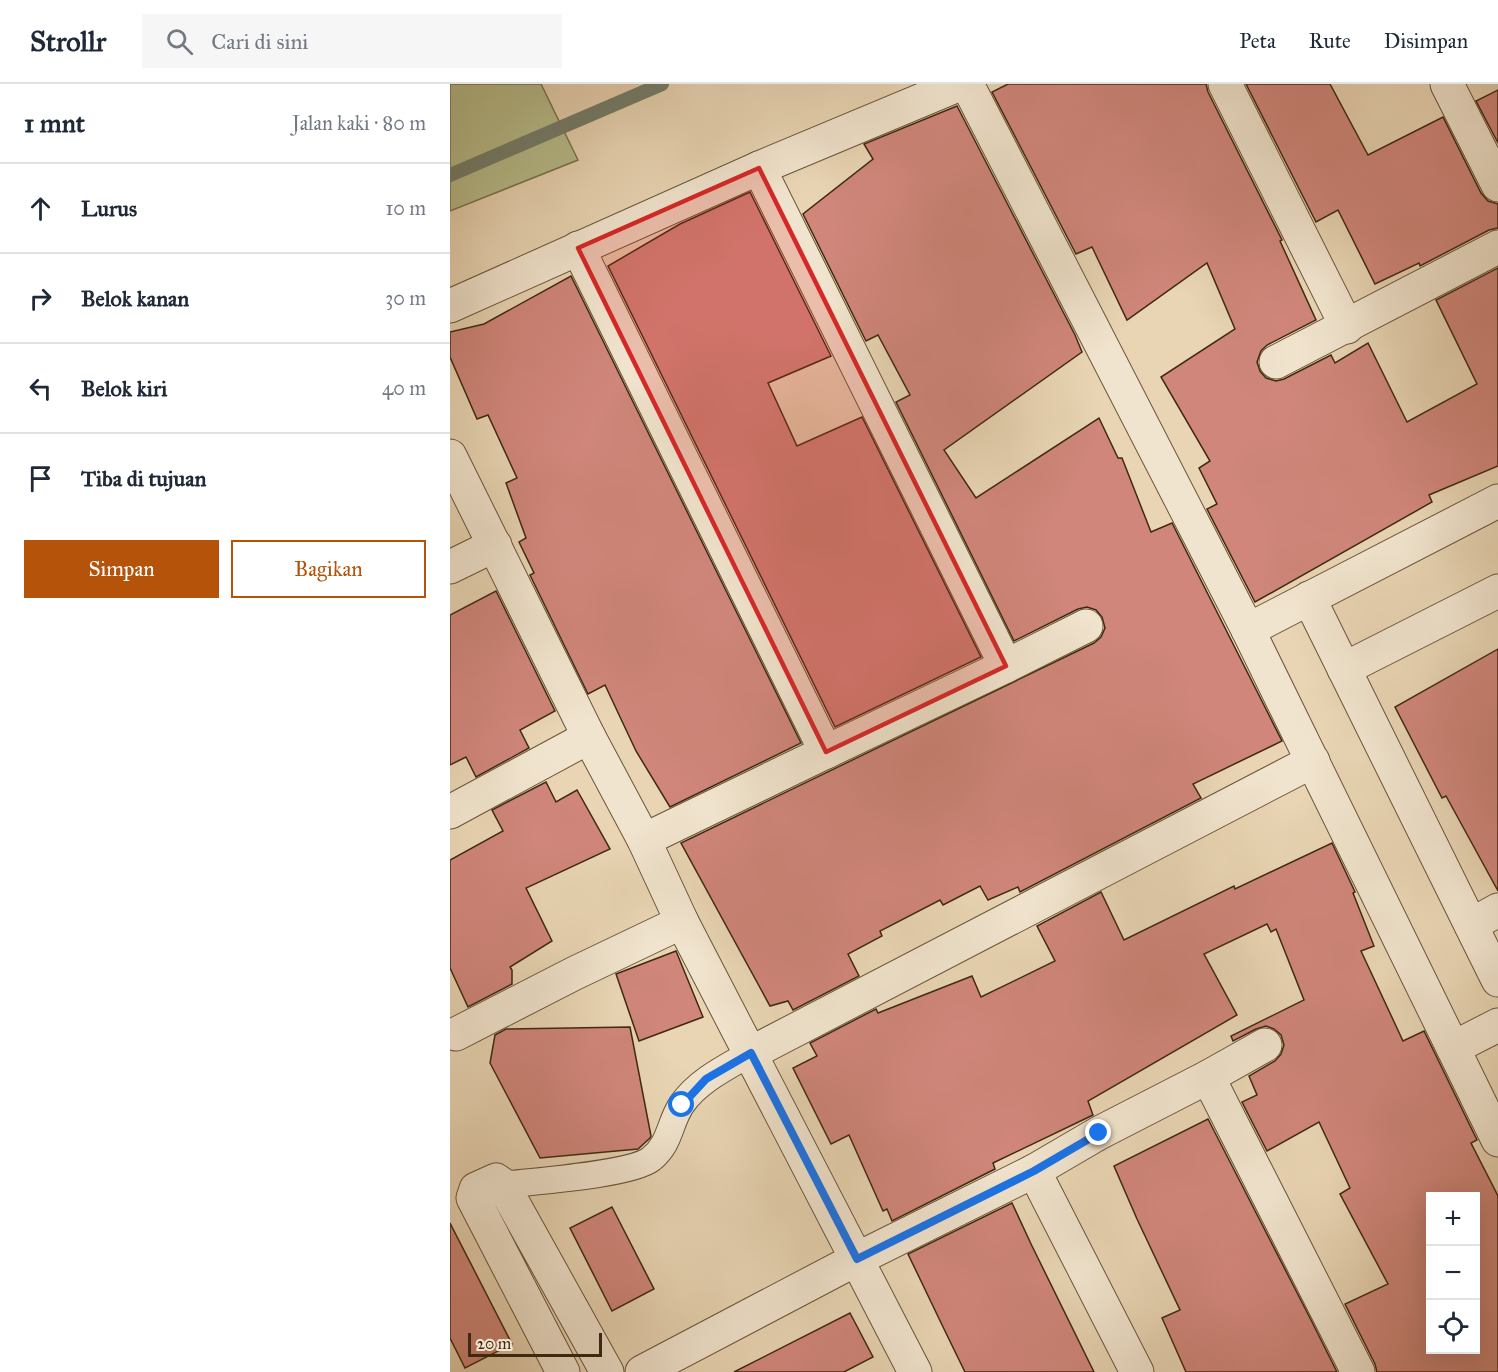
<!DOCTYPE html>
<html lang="id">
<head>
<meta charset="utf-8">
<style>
  body { margin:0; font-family:"IM FELL Great Primer",serif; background:#f6f6f7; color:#1f2937 }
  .controls { position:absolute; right:18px; bottom:18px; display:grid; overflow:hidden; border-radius:0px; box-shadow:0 6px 24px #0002 }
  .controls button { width:54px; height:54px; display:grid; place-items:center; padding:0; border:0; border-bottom:2px solid #e0e1e3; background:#fff; color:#1f2937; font:30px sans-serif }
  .scale { position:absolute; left:18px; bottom:15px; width:134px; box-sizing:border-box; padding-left:6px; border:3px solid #3f2911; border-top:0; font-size:16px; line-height:21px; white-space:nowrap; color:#3f2911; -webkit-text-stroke:4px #f1e4ce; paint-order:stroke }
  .stop { position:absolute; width:18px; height:18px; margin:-14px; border:4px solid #1a73e8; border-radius:50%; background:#fff }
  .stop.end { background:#1a73e8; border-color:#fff; box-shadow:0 2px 6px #0008 }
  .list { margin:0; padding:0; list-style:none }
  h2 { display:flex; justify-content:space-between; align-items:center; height:78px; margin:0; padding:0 24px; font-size:26px }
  h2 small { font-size:20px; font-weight:400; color:#747a83 }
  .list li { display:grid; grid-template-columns:39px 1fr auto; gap:18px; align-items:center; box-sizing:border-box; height:90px; padding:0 24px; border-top:2px solid #e0e1e3 }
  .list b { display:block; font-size:22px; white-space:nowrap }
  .list em { font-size:20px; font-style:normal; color:#747a83 }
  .actions { display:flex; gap:12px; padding:18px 24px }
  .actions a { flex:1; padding:14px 0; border:2px solid #b45309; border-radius:0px; text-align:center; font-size:21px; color:#b45309 }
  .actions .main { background:#b45309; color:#fff }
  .icon { flex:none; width:33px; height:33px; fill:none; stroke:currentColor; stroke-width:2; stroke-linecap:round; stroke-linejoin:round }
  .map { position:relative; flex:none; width:1048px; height:1288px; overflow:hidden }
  header { display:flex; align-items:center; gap:36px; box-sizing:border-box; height:84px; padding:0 30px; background:#fff; border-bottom:2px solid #e0e1e3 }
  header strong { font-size:28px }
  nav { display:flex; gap:33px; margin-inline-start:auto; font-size:21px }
  .search { width:420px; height:54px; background:#f6f6f7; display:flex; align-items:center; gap:15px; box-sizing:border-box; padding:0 21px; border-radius:0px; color:#747a83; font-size:22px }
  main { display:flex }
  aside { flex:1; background:#fff }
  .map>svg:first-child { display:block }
</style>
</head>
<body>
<header>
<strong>Strollr</strong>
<div class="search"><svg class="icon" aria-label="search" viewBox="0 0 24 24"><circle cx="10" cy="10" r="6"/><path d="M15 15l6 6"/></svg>Cari di sini</div>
<nav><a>Peta</a><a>Rute</a><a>Disimpan</a></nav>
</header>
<main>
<aside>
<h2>1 mnt<small>Jalan kaki · 80 m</small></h2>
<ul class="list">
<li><svg class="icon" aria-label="ahead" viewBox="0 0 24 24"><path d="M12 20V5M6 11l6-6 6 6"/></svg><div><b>Lurus</b></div><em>10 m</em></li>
<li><svg class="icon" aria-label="right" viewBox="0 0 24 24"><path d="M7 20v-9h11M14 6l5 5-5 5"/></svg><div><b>Belok kanan</b></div><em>30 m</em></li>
<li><svg class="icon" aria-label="left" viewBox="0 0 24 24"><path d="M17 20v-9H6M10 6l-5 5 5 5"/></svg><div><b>Belok kiri</b></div><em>40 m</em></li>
<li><svg class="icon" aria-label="arrive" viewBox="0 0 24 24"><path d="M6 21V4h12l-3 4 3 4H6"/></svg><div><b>Tiba di tujuan</b></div></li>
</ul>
<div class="actions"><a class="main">Simpan</a><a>Bagikan</a></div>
</aside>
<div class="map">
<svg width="1048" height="1288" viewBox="0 0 1048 1288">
  <rect width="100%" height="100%" fill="#e9d5b4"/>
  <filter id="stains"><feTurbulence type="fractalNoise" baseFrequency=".00333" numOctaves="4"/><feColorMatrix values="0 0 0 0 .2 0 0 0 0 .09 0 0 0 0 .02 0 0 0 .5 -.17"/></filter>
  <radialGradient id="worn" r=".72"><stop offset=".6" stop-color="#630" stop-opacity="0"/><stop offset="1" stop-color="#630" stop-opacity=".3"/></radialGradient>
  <!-- green -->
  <polygon fill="#b7bd8c" stroke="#7b734e" stroke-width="1.5" points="0,0 91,0 128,76 0,127"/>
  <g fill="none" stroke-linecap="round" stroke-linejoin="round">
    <!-- stream -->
    <polyline stroke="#747f6e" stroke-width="14" points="0,91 212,0"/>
  </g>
  <!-- building -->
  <g fill="#d0867b" stroke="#3f2911" stroke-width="1.5" fill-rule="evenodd">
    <polygon points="558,0 756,0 758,8 832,156 830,157 866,236 817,261 811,267 807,278 810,287 816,294 826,297 834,295 881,271 885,279 918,259 957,338 1027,300 986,216 1048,184 1048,382 979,411 982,418 805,518 757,425 767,420 749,384 760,377 711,293 785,245 757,179 677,236 642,163 626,170 542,8"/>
    <polygon points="796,0 880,0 918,71 993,33 1031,109 1038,117 1048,120 1048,144 1039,146 970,182 969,179 925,200 888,126 866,138"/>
    <polygon points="1048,6 1048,59 1026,17"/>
    <polygon points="507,22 625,251 632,268 494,366 526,414 649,334 668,374 672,374 701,448 722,439 832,657 743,700 751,714 570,808 568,803 538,816 530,802 493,821 490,816 430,847 432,852 398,870 409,892 343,926 338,917 320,922 231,759 644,559 651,553 655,544 652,533 646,526 637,523 628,525 564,557 446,318 460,311 428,251 416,257 353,130 423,75 414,60"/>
    <polygon points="300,108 381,272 318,299 347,362 412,333 531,573 385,643 158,182 230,140"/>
    <polygon points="121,192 351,659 220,723 186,667 155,601 138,610 80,491 84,489 69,458 76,454 56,399 67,394 38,331 27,335 0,273 0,248 34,240"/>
    <polygon points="46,507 105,627 70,646 79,664 26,693 16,673 0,681 0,531"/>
    <polygon points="1048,565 1048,807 996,712 992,714 945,623"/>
    <polygon points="96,698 106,718 127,706 160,765 76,804 102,857 60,883 62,886 62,900 18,923 0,884 0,776 53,747 42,726"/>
    <path d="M 882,759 L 905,808 L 903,809 L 924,862 L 911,867 L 953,957 L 974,947 L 1027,1056 L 1021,1059 L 1048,1112 L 1048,1288 L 927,1288 L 925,1280 L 895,1220 L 938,1200 L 890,1110 L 900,1104 L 869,1038 L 817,1067 L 792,1018 L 807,1011 L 799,992 L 825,977 L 831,970 L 834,961 L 831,951 L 824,945 L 816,942 L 806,945 L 783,957 L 781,952 L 854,916 L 826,845 L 821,848 L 817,840 L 754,870 L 787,931 L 638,1017 L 643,1031 L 543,1079 L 545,1085 L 442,1137 L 437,1125 L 433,1127 L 399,1051 L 381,1060 L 343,984 L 367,972 L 360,959 L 426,925 L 428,929 L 522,892 L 531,913 L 605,877 L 587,842 L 651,808 L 674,856 L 784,802 L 785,805 ZM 981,1113 L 1026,1113 L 1026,1266 L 981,1266 Z"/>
    <polygon points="226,867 253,933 189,957 166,890"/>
    <polygon points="180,943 201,1052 200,1054 188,1065 90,1074 40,979 45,951 56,945"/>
    <polygon points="758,1035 861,1236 887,1288 736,1288 712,1234 730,1226 687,1135 664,1082"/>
    <polygon points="562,1119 582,1162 644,1288 515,1288 494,1245 458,1170"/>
    <polygon points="162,1123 204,1205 162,1227 120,1144"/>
    <polygon points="0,1139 62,1260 15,1284 0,1254"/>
    <polygon points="400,1229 423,1273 394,1288 284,1288"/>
  </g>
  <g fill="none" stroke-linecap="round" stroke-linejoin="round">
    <defs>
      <path id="service" d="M 53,1101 C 84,1097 180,1091 201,1075 C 221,1059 219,1039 232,1020 C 249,996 277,983 301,969"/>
      <g id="minor">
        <polyline points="517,0 798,546"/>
        <polyline points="775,0 897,243"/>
        <polyline points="997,0 1048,101"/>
        <polyline points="309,84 556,582 376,668"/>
        <polyline points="128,164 376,668 194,756"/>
        <polyline points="0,222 309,84 510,0"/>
        <polyline points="826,278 1048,163"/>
        <polyline points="0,372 139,653 194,756 232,838 465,1288"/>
        <polyline points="0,483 45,461"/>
        <polyline points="859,514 1048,896"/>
        <polyline points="556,582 636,542"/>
        <polyline points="894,585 1048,507"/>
        <polyline points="0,728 139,653"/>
        <polyline points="1021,841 1048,826"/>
        <polyline points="1048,941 1003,964 1048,1056"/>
        <polyline points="6,950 125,889 232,838"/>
        <polyline points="1003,964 798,546 1048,417"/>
        <polyline points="301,969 863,677"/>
        <polyline points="758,993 815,961"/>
        <polyline points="584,1087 687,1288"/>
        <polyline points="113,1288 23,1114 26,1105 46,1096 53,1101 157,1288"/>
        <polyline points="192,1288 407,1175 584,1087 649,1049 758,993 908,1288"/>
      </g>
    </defs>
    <!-- service casing -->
    <use href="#service" stroke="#6a543a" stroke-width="28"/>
    <!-- minor casing -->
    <use href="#minor" stroke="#6a543a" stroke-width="35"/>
    <!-- service -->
    <use href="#service" stroke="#f1e4ce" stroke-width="26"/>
    <!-- minor -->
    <use href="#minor" stroke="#f1e4ce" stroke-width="33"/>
  </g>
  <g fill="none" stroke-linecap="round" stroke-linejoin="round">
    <!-- route -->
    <polyline stroke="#1a73e8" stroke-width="8" points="232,1021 256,995 301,969 407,1175 584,1087 649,1049"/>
  </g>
  <!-- marked area -->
  <path fill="#d62828" fill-opacity="0.2" stroke="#d62828" stroke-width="4.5" stroke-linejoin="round" d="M 309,84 L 556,582 L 376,668 L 128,164 Z"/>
  <rect width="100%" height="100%" filter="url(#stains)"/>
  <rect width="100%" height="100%" fill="url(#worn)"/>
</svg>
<div class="controls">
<button>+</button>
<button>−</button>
<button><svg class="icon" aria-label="locate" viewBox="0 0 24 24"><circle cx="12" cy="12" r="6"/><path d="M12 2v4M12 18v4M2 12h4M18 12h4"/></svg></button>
</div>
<div class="scale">20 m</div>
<div class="stop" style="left:232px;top:1021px"></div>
<div class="stop end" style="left:649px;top:1049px"></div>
</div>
</main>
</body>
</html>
